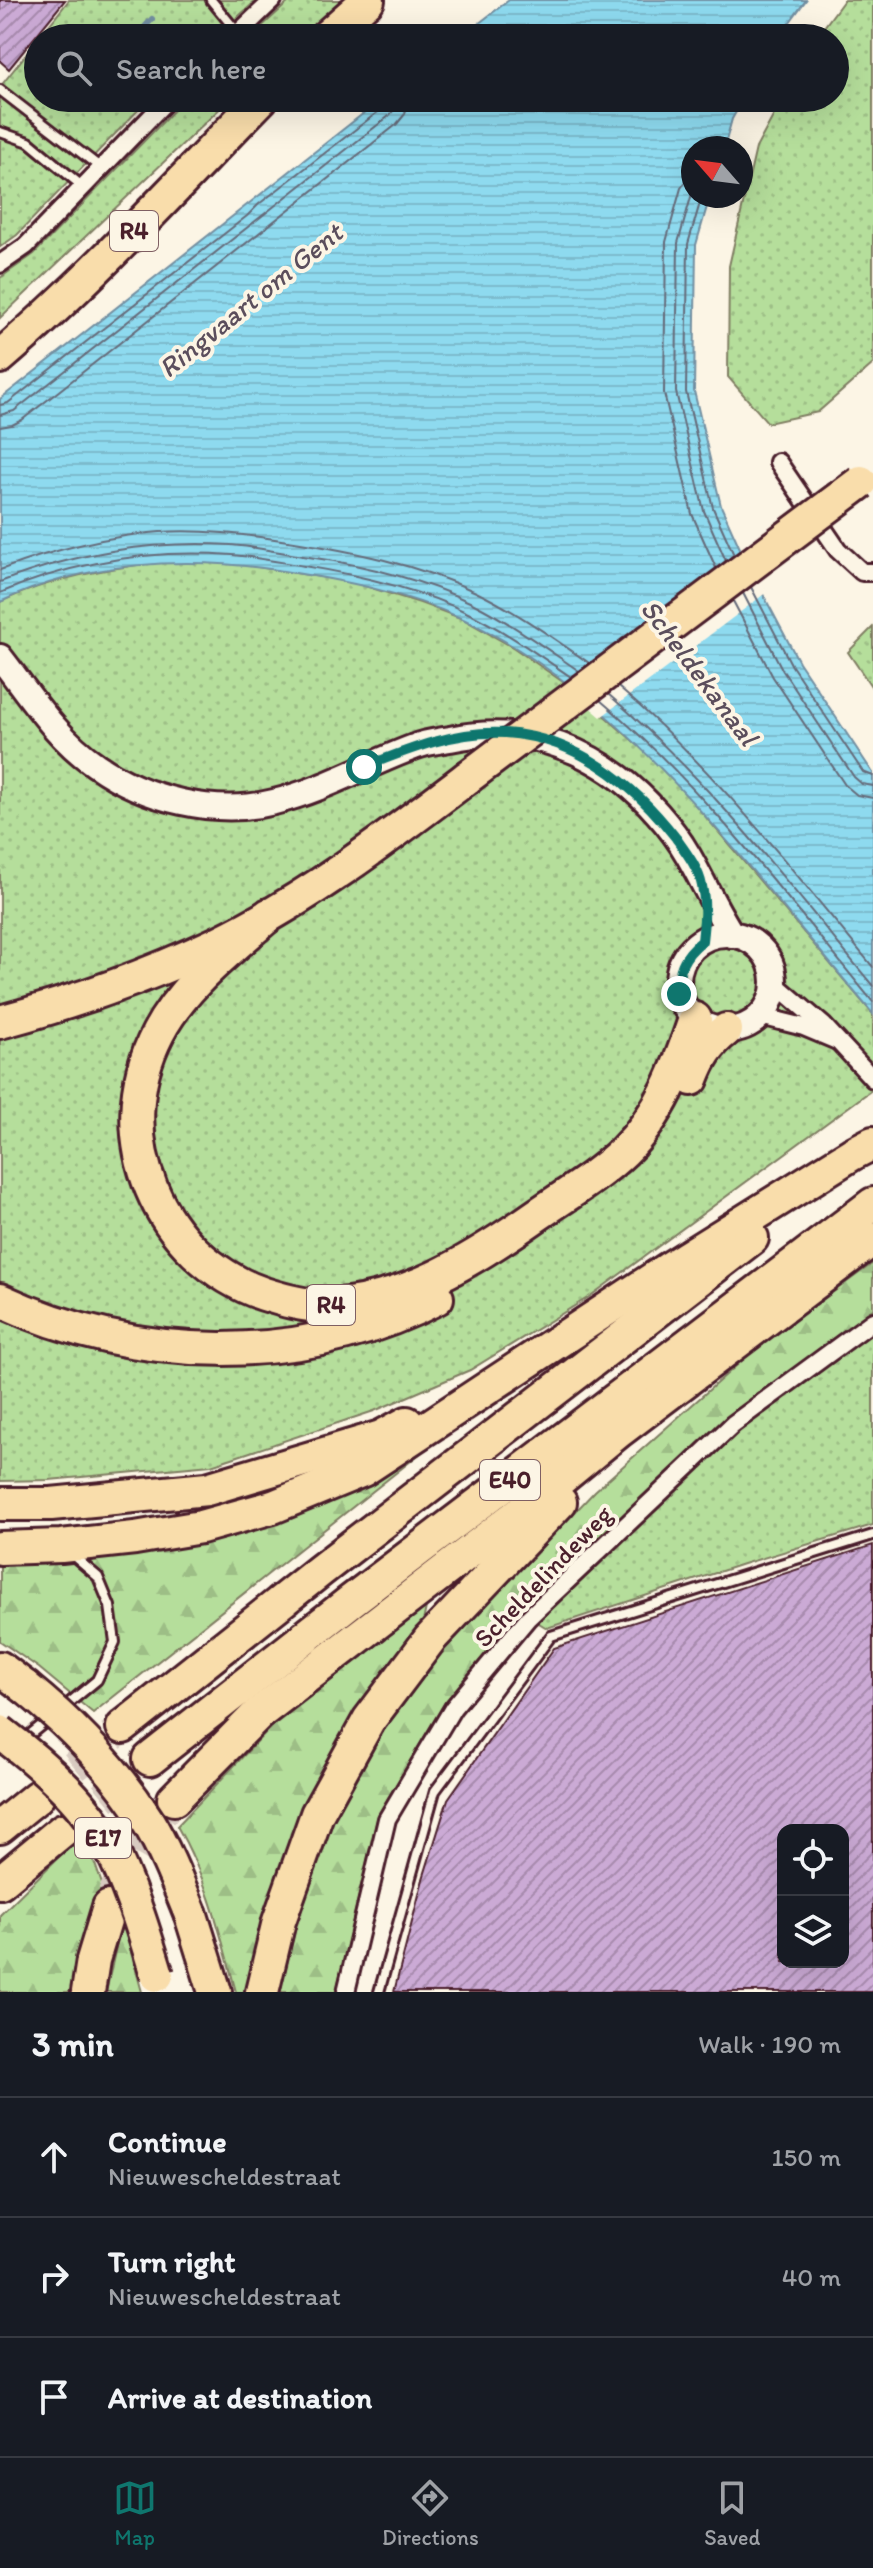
<!DOCTYPE html>
<html lang="en">
<head>
<meta charset="utf-8">
<style>
  body { margin:0; font-family:Itim,sans-serif; background:#20242c; color:#f1f3f6 }
  .controls { position:absolute; right:24px; bottom:24px; display:grid; overflow:hidden; border-radius:16px; box-shadow:0 8px 32px #0002 }
  .controls button { width:72px; height:72px; display:grid; place-items:center; padding:0; border:0; border-bottom:2px solid #363941; background:#171b24; color:#f1f3f6; font:40px sans-serif }
  .compass { position:absolute; left:681px; top:136px; width:72px; height:72px; border-radius:50%; background:#171b24; box-shadow:0 8px 32px #0002; rotate:298deg }
  .stop { position:absolute; width:24px; height:24px; margin:-18px; border:6px solid #0f766e; border-radius:50%; background:#fff }
  .stop.end { background:#0f766e; border-color:#fff; box-shadow:0 2px 8px #0008 }
  .list { margin:0; padding:0; list-style:none }
  h2 { display:flex; justify-content:space-between; align-items:center; height:104px; margin:0; padding:0 32px; font-size:34px }
  h2 small { font-size:26px; font-weight:400; color:#9ea1a6 }
  .list li { display:grid; grid-template-columns:52px 1fr auto; gap:24px; align-items:center; box-sizing:border-box; height:120px; padding:0 32px; border-top:2px solid #363941 }
  .list b { display:block; font-size:30px; white-space:nowrap }
  .list p { margin:0; font-size:26px; white-space:nowrap; color:#9ea1a6 }
  .list em { font-size:26px; font-style:normal; color:#9ea1a6 }
  .icon { flex:none; width:44px; height:44px; fill:none; stroke:currentColor; stroke-width:2; stroke-linecap:round; stroke-linejoin:round }
  .map { position:relative; flex:none; width:873px; height:1992px; overflow:hidden }
  .search { position:absolute; background:#171b24; box-shadow:0 8px 32px #0002; left:24px; right:24px; top:24px; height:88px; display:flex; align-items:center; gap:20px; box-sizing:border-box; padding:0 28px; border-radius:44px; color:#9ea1a6; font-size:30px }
  .sheet { height:464px; background:#171b24 }
  nav { display:flex; justify-content:space-around; align-items:center; box-sizing:border-box; height:112px; border-top:2px solid #363941; background:#171b24; font-size:22px; color:#9ea1a6 }
  nav a { display:grid; justify-items:center; gap:4px }
  nav .on { color:#0f766e }
  .map>svg:first-child { display:block }
</style>
</head>
<body>
<div class="map">
<svg width="873" height="1992" viewBox="0 0 873 1992">
  <defs>
    <pattern id="grass-dots" width="8" height="8" patternUnits="userSpaceOnUse" patternTransform="scale(2)"><rect width="8" height="8" fill="#b5de9b"/><path d="M2 2h.1M6 6h.1" fill="none" stroke="#9dbe86" stroke-width="1.8" stroke-linecap="round"/></pattern>
    <pattern id="forest-firs" width="22" height="20" patternUnits="userSpaceOnUse" patternTransform="scale(2)"><rect width="22" height="20" fill="#b5de9b"/><path d="M5 1l3.5 6h-7zM16 11l3.5 6h-7z" fill="#9dbe86"/></pattern>
    <pattern id="water-rules" width="6" height="5" patternUnits="userSpaceOnUse" patternTransform="scale(2)"><rect width="6" height="5" fill="#8edaef"/><path d="M0 2.5h6" fill="none" stroke="#7cbbcd"/></pattern>
    <pattern id="building-hatch" width="6" height="6" patternUnits="userSpaceOnUse" patternTransform="scale(2)"><rect width="6" height="6" fill="#cbaad5"/><path d="M-1 1l2-2M0 6l6-6M5 7l2-2" fill="none" stroke="#a78aad"/></pattern>
  </defs>
  <rect width="100%" height="100%" fill="#fcf5e5"/>
  <filter id="ink" filterUnits="userSpaceOnUse"><feTurbulence type="fractalNoise" baseFrequency=".0125" numOctaves="2"/><feDisplacementMap in="SourceGraphic" scale="16" xChannelSelector="R" yChannelSelector="G"/><feConvolveMatrix kernelMatrix="1 2 1 2 8 2 1 2 1" color-interpolation-filters="sRGB"/></filter>
  <g filter="url(#ink)">
    <!-- grass -->
    <g fill="url(#grass-dots)" stroke="#807e63" stroke-width="2">
      <polygon points="69,0 257,0 214,38 39,38"/>
      <polygon points="291,0 343,0 301,38 249,38"/>
      <polygon points="844,0 873,0 873,364 818,412 768,423 728,377 729,266 756,148 783,98 835,98 835,38 816,38"/>
      <polygon points="38,39 38,98 150,98 17,235 0,247 0,87"/>
      <polygon points="186,98 231,98 0,318 0,278 34,254"/>
      <path d="M 163,562 L 232,563 L 352,582 L 420,603 L 463,619 L 514,648 L 576,691 L 648,754 L 688,796 L 873,1014 L 873,1089 L 589,1297 L 470,1370 L 374,1411 L 211,1465 L 49,1480 L 0,1481 L 0,602 C 51,578 107,568 163,562 Z"/>
      <polygon points="873,627 873,689 848,652"/>
      <polygon points="873,1309 873,1525 743,1564 547,1628 521,1612 727,1417"/>
    </g>
    <!-- forest -->
    <g fill="url(#forest-firs)" stroke="#807e63" stroke-width="2">
      <polygon points="873,1263 873,1309 727,1417 521,1612 445,1702 378,1815 336,1992 280,1992 296,1926 333,1821 384,1730 443,1651 595,1491 754,1350"/>
      <polygon points="431,1445 93,1713 39,1668 0,1641 0,1562 369,1483"/>
      <path d="M 426,1607 L 421,1632 L 360,1714 L 250,1992 L 236,1992 C 220,1933 208,1880 177,1826 L 270,1728 Z"/>
      <polygon points="79,1837 95,1864 104,1890 91,1924 76,1992 0,1992 0,1915"/>
      <polygon points="122,1920 142,1992 106,1992"/>
    </g>
    <!-- water -->
    <g fill="url(#water-rules)" stroke="#738fa1" stroke-width="2">
      <polygon points="509,0 806,0 778,38 460,38"/>
      <path d="M 383,98 L 744,98 L 732,119 L 724,148 L 693,148 L 693,196 L 710,196 L 696,245 L 694,391 L 721,506 L 747,564 L 799,662 L 873,773 L 873,1014 C 829,962 785,909 741,857 C 662,765 575,672 463,619 C 405,592 341,580 277,570 C 185,556 86,561 0,602 L 0,399 Z"/>
    </g>
    <!-- pier -->
    <polygon fill="#fcf5e5" points="751,562 767,592 601,717 574,694"/>
    <g fill="none" stroke-linecap="round" stroke-linejoin="round">
      <!-- shore -->
      <g stroke="#656a79" stroke-width="2">
        <polyline points="693,172 681,188 666,242 664,393 692,514 716,568"/>
        <polyline points="693,190 678,243 676,392 704,511 726,561"/>
        <polyline points="702,196 688,244 686,392 713,508 734,555"/>
        <polyline points="0,405 8,403 247,216 259,204 383,108 387,98"/>
        <polyline points="0,415 14,411 389,116 396,107 397,98"/>
        <polyline points="0,427 12,425 22,420 396,125 405,114 409,98"/>
        <path d="M 0,570 C 52,550 105,536 160,532 C 203,529 245,535 288,541 C 352,551 416,564 476,592 C 516,611 553,638 589,663"/>
        <path d="M 0,582 C 77,553 148,540 231,545 C 257,547 283,553 309,557 C 364,565 421,579 472,603 C 510,622 544,647 579,671"/>
        <polyline points="751,587 792,666 863,772 873,776"/>
        <path d="M 0,593 C 73,562 153,549 232,555 C 256,557 280,562 304,566 C 359,575 417,588 468,613 C 504,630 537,654 571,677"/>
        <polyline points="743,593 783,671 854,777 862,784 873,786"/>
        <polyline points="733,601 773,677 845,785 857,795 873,798"/>
        <path d="M 618,687 C 714,768 793,871 873,967"/>
        <path d="M 608,694 C 708,779 790,886 873,986"/>
        <path d="M 600,700 C 703,787 787,898 873,1002"/>
      </g>
      <!-- stream -->
      <g stroke="#738fa1" stroke-width="6">
        <polyline points="135,38 152,19"/>
        <polyline points="78,104 83,98"/>
      </g>
    </g>
    <!-- building -->
    <g fill="url(#building-hatch)" stroke="#4a1f2b" stroke-width="2" fill-rule="evenodd">
      <polygon points="0,0 65,0 9,69 0,61"/>
      <path d="M 873,1545 L 873,1992 L 394,1992 L 423,1879 L 448,1799 L 554,1648 ZM 783,1830 L 843,1830 L 843,1962 L 783,1962 Z"/>
    </g>
    <g fill="none" stroke-linecap="round" stroke-linejoin="round">
      <!-- highway-tunnel -->
      <g stroke="#d8cac0" stroke-width="32" stroke-dasharray="32 16" stroke-linecap="butt">
        <polyline points="37,1797 123,1727"/>
        <polyline points="66,1828 150,1759"/>
        <path d="M 113,1896 C 129,1861 148,1827 174,1799"/>
      </g>
      <defs>
        <g id="lane">
          <polyline points="211,0 238,33"/>
          <polyline points="0,90 101,168"/>
          <polyline points="0,132 29,142 83,187"/>
          <polyline points="63,1708 97,1680 115,1642 110,1606 98,1577 71,1554"/>
          <polyline points="22,1741 49,1719"/>
          <polyline points="379,1992 435,1791 551,1636 873,1535"/>
        </g>
        <g id="street">
          <polyline points="233,38 273,0"/>
          <polyline points="0,264 26,246 169,98"/>
          <polyline points="778,462 838,550 862,572 873,572"/>
          <polyline points="774,983 823,1025 873,1079"/>
          <polyline points="760,1016 804,1027 835,1040"/>
          <polyline points="346,1992 387,1819 453,1708 528,1618 733,1424 873,1321"/>
        </g>
        <g id="secondary">
          <path d="M 0,657 C 29,694 56,738 96,765 C 144,799 215,817 274,802 C 323,790 368,764 414,747 C 426,742 438,741 450,739 C 513,726 569,740 620,778 C 646,798 672,827 688,855 C 703,881 715,909 732,935"/>
          <circle cx="726" cy="982" r="48"/>
        </g>
        <g id="highway">
          <polyline points="325,38 368,0"/>
          <path d="M 0,357 C 94,277 176,186 262,98"/>
          <path d="M 269,915 C 229,951 183,985 158,1033 C 105,1135 158,1258 264,1294 C 283,1300 303,1306 323,1306 C 404,1304 473,1260 537,1215 C 566,1195 598,1176 624,1151 C 661,1115 679,1067 695,1019"/>
          <path d="M 0,1022 C 75,1002 148,976 218,943 C 308,899 389,837 468,777"/>
          <path d="M 692,1079 C 700,1058 708,1044 726,1030"/>
          <path d="M 0,1300 C 136,1363 303,1368 437,1298"/>
          <polyline points="0,1504 51,1504 207,1489 381,1437 407,1423"/>
          <polyline points="0,1548 61,1546 135,1538 201,1527 273,1507 363,1470 668,1269 852,1154 873,1143"/>
          <polyline points="0,1668 25,1687"/>
          <polyline points="123,1727 321,1570 752,1238"/>
          <polyline points="150,1759 351,1601 873,1204"/>
          <polyline points="174,1799 258,1714 512,1519 619,1431 873,1239"/>
          <polyline points="0,1827 37,1797"/>
          <polyline points="0,1882 63,1830"/>
          <polyline points="191,1915 215,1992"/>
          <polyline points="88,1992 93,1960 109,1907"/>
          <polyline points="262,1992 279,1921 317,1814 369,1720 430,1639 560,1502"/>
        </g>
      </defs>
      <!-- lane casing -->
      <use href="#lane" stroke="#4a1f2b" stroke-width="14"/>
      <!-- street casing -->
      <use href="#street" stroke="#4a1f2b" stroke-width="22"/>
      <!-- secondary casing -->
      <use href="#secondary" stroke="#4a1f2b" stroke-width="30"/>
      <!-- highway casing -->
      <use href="#highway" stroke="#4a1f2b" stroke-width="38"/>
      <!-- lane -->
      <use href="#lane" stroke="#fcf5e5" stroke-width="8"/>
      <!-- street -->
      <use href="#street" stroke="#fcf5e5" stroke-width="16"/>
      <!-- secondary -->
      <use href="#secondary" stroke="#fcf5e5" stroke-width="24"/>
      <!-- highway -->
      <use href="#highway" stroke="#f9ddab" stroke-width="32"/>
      <defs>
        <g id="highway-bridge">
          <polyline points="468,777 861,482"/>
          <path d="M 25,1687 C 72,1725 114,1768 147,1820 C 165,1849 178,1883 191,1915"/>
          <path d="M 0,1732 C 45,1766 91,1807 116,1859 C 133,1896 145,1935 157,1975"/>
        </g>
      </defs>
      <!-- highway-bridge casing -->
      <use href="#highway-bridge" stroke="#4a1f2b" stroke-width="38" stroke-linecap="butt"/>
      <!-- highway-bridge -->
      <use href="#highway-bridge" stroke="#f9ddab" stroke-width="32"/>
    </g>
  </g>
  <g fill="none" stroke-linecap="round" stroke-linejoin="round" filter="url(#ink)">
    <!-- route -->
    <path stroke="#0f766e" stroke-width="10" d="M 364,767 C 409,749 456,730 505,733 C 577,738 634,784 676,838 C 686,852 699,869 702,886 C 706,904 704,923 702,941 C 683,956 677,970 679,994"/>
  </g>
  <g text-anchor="middle" stroke-width="8" stroke-linejoin="round" paint-order="stroke">
    <!-- shield labels -->
    <g fill="#fcf5e5" stroke="#7f5f63" stroke-width="2">
      <rect x="110" y="211" width="48" height="40" rx="6"/>
      <rect x="307" y="1285" width="48" height="40" rx="6"/>
      <rect x="480" y="1460" width="60" height="40" rx="6"/>
      <rect x="75" y="1818" width="56" height="40" rx="6"/>
    </g>
    <g font-size="24" font-weight="bold" fill="#4a1f2b">
      <text x="134" y="239">R4</text>
      <text x="331" y="1313">R4</text>
      <text x="510" y="1488">E40</text>
      <text x="103" y="1846">E17</text>
    </g>
    <!-- street labels -->
    <g font-size="26" fill="#4a1f2b" stroke="#fcf5e5">
      <text transform="translate(543 1576) rotate(-46)" y="9">Scheldelindeweg</text>
    </g>
    <!-- water labels -->
    <g font-size="28" font-style="italic" fill="#5b4e5c" stroke="#fcf5e5">
      <text transform="translate(250 300) rotate(-39)" y="10">Ringvaart om Gent</text>
      <text transform="translate(700 672) rotate(53)" y="10">Scheldekanaal</text>
    </g>
  </g>
</svg>
<div class="controls">
<button><svg class="icon" aria-label="locate" viewBox="0 0 24 24"><circle cx="12" cy="12" r="6"/><path d="M12 2v4M12 18v4M2 12h4M18 12h4"/></svg></button>
<button><svg class="icon" aria-label="layers" viewBox="0 0 24 24"><path d="M12 4l9 5-9 5-9-5zM3 14l9 5 9-5"/></svg></button>
</div>
<svg class="compass" viewBox="-18 -18 36 36"><path d="M0-13l5 13h-10z" fill="#e53935"/><path d="M0 13l5-13h-10z" fill="#9ea1a6"/></svg>
<div class="stop" style="left:364px;top:767px"></div>
<div class="stop end" style="left:679px;top:994px"></div>
<div class="search"><svg class="icon" aria-label="search" viewBox="0 0 24 24"><circle cx="10" cy="10" r="6"/><path d="M15 15l6 6"/></svg>Search here</div>
</div>
<section class="sheet">
<h2>3 min<small>Walk · 190 m</small></h2>
<ul class="list">
<li><svg class="icon" aria-label="ahead" viewBox="0 0 24 24"><path d="M12 20V5M6 11l6-6 6 6"/></svg><div><b>Continue</b><p>Nieuwescheldestraat</p></div><em>150 m</em></li>
<li><svg class="icon" aria-label="right" viewBox="0 0 24 24"><path d="M7 20v-9h11M14 6l5 5-5 5"/></svg><div><b>Turn right</b><p>Nieuwescheldestraat</p></div><em>40 m</em></li>
<li><svg class="icon" aria-label="arrive" viewBox="0 0 24 24"><path d="M6 21V4h12l-3 4 3 4H6"/></svg><div><b>Arrive at destination</b></div></li>
</ul>
</section>
<nav>
<a class="on"><svg class="icon" aria-label="map" viewBox="0 0 24 24"><path d="M3 6l6-2 6 2 6-2v14l-6 2-6-2-6 2zM9 4v14M15 6v14"/></svg>Map</a>
<a><svg class="icon" aria-label="directions" viewBox="0 0 24 24"><path d="M12 3l9 9-9 9-9-9zM9 14v-3h6M13 9l2 2-2 2"/></svg>Directions</a>
<a><svg class="icon" aria-label="saved" viewBox="0 0 24 24"><path d="M7 4h10v16l-5-4-5 4z"/></svg>Saved</a>
</nav>
</body>
</html>
